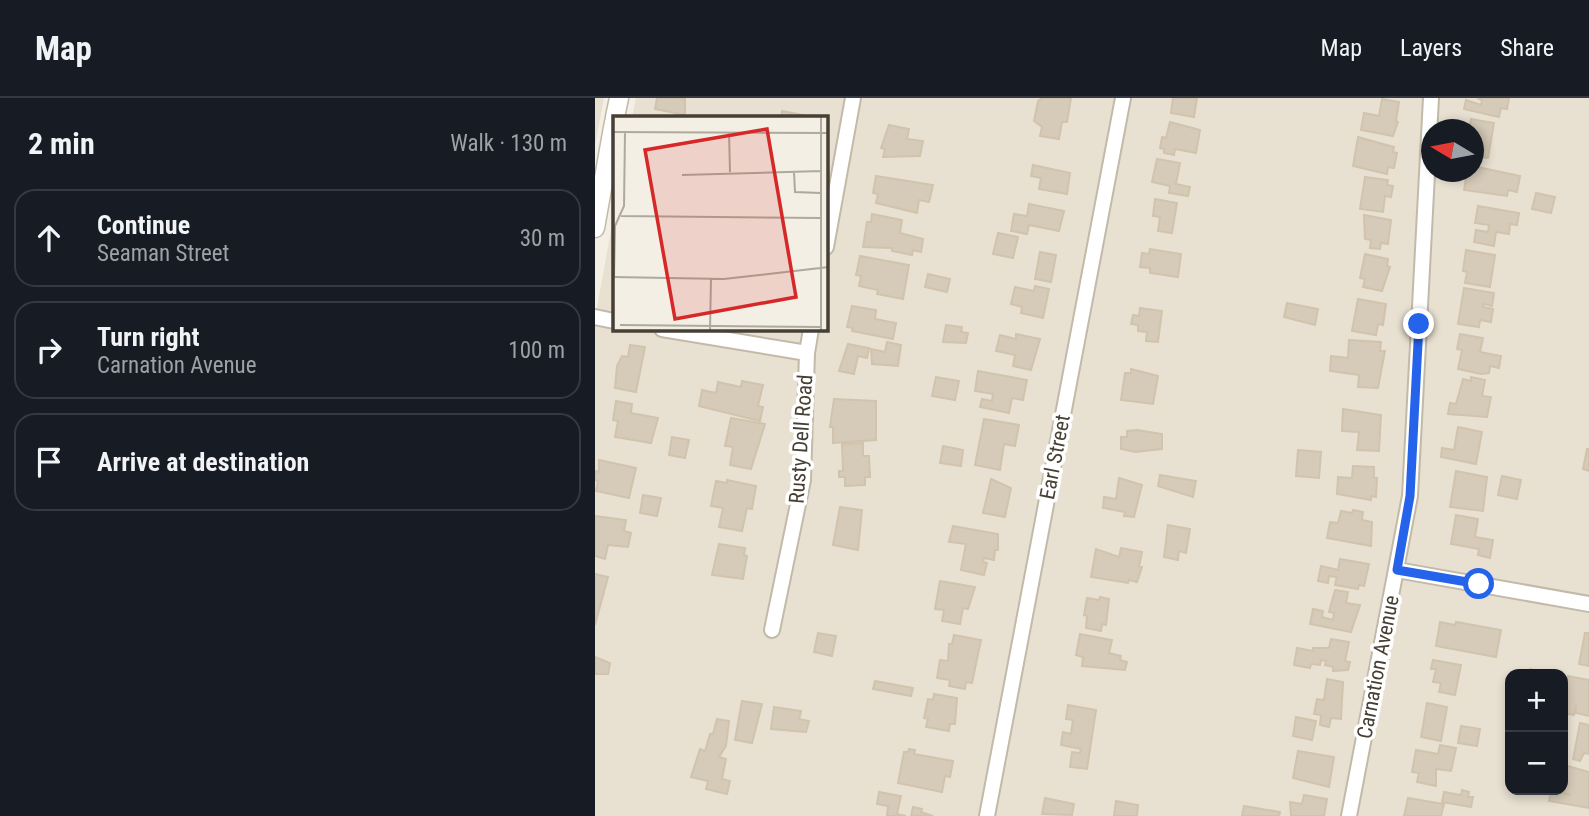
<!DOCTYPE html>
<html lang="en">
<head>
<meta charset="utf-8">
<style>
  body { margin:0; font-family:"Roboto Condensed",sans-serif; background:#242831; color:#f1f3f6 }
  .controls { position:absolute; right:21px; bottom:21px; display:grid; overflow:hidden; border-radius:14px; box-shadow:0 4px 10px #0003 }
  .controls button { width:63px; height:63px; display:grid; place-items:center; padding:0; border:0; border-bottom:2px solid #363941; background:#171b24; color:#f1f3f6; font:35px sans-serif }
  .compass { position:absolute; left:826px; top:21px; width:63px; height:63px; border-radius:50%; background:#171b24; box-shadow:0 4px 10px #0003; rotate:280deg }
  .stop { position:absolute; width:21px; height:21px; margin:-16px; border:5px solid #2563eb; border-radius:50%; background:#fff }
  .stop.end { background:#2563eb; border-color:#fff; box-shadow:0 2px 7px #0008 }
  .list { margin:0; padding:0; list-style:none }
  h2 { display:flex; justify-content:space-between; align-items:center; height:91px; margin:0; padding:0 28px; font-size:30px }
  h2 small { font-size:23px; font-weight:400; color:#9ea1a6 }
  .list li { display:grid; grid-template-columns:46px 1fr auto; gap:21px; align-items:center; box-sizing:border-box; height:98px; margin:0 14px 14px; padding:0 14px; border:2px solid #363941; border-radius:21px }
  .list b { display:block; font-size:26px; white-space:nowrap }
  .list p { margin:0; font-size:23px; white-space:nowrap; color:#9ea1a6 }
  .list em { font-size:23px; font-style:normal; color:#9ea1a6 }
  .icon { flex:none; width:38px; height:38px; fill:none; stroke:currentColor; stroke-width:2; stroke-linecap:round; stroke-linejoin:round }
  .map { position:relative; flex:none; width:994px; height:718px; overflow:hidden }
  header { display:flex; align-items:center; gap:42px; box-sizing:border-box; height:98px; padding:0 35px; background:#171b24; border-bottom:2px solid #363941 }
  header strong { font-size:33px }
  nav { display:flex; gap:38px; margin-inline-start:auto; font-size:24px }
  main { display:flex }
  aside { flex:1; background:#171b24 }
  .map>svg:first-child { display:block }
</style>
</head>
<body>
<header>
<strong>Map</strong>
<nav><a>Map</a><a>Layers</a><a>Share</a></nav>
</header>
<main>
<aside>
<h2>2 min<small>Walk · 130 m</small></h2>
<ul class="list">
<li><svg class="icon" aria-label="ahead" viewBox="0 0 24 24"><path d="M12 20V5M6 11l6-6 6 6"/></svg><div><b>Continue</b><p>Seaman Street</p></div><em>30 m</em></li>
<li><svg class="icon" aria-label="right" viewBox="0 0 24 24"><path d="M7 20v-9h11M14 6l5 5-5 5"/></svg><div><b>Turn right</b><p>Carnation Avenue</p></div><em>100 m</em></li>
<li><svg class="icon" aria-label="arrive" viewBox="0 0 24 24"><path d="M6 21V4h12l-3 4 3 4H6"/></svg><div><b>Arrive at destination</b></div></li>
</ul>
</aside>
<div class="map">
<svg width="994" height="718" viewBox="0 0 994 718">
  <rect width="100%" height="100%" fill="#f3efe4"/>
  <!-- residential -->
  <g fill="#e8e1d2" fill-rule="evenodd">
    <polygon points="0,0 9,0 0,47"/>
    <path d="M 41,0 L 994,0 L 994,718 L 0,718 L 0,220 L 19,116 L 19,231 L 231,231 L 231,19 L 37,19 ZM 836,32 L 878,32 L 878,74 L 836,74 ZM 915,576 L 968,576 L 968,692 L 915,692 Z"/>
  </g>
  <!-- building -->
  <g fill="#d6cbb9" stroke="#d1c3ac" stroke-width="2">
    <polygon points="62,0 90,0 90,17 60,11"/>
    <polygon points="447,0 476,0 472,24 467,24 464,41 445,38 447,29 439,23 443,3"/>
    <polygon points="578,0 602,0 599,19 576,15"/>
    <polygon points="914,0 912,11 906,10 904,19 869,11 871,2 886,7 887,2 882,0"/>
    <polygon points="787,1 804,4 801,23 803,24 798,38 766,32 769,15 784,18"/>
    <polygon points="187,13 213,18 213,19 186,19"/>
    <polygon points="876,21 899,25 893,60 878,58 878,32 874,32"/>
    <polygon points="575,24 605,32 601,55 580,51 579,57 569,55 569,51 565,50 567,39 571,40"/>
    <polygon points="294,27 314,31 312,41 328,43 325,58 288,59 290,51 286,50"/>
    <polygon points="763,39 799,49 798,54 802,55 799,70 793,69 792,76 758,68"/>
    <polygon points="562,61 585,65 581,86 595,89 593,98 574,95 575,88 557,84"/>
    <polygon points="438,67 475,75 472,96 444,91 446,80 436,78"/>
    <polygon points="878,68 925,78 922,94 913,92 912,98 869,92 872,74 878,74"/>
    <polygon points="281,78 338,87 334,104 324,102 322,115 281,105 283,96 278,95"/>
    <polygon points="770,79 793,82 792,87 798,88 796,99 790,98 788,114 765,111"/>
    <polygon points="941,95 960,99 956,115 937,111"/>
    <polygon points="560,101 582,105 577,135 563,133 565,119 558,118"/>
    <polygon points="434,106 469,113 464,133 434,127 432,136 416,133 419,116 432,118"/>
    <polygon points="883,108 924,115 922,127 915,126 914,136 901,134 899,148 879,144 881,132 893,134 894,127 880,125"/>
    <polygon points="277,116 307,122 305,135 328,141 326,154 318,152 317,157 297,153 297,150 268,149 272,124 276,124"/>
    <polygon points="769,117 796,122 793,146 786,145 785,151 775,150 776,142 770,141"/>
    <polygon points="403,135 423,139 418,160 398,156"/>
    <polygon points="555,151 586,156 583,179 555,175 555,170 545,169 547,155 554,156"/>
    <polygon points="871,152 900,157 895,189 870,185 872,174 868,173"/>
    <polygon points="445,154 461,157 456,184 440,181"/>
    <polygon points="770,156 793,161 792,168 795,169 787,193 768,189 770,181 765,180"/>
    <polygon points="265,158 314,167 308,201 282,196 283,192 264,188 266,178 261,177"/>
    <polygon points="333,176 355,181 352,194 330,189"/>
    <polygon points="440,188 454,191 448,220 426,215 427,209 416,206 420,189 439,193"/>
    <polygon points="869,190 899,195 897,208 889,206 888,209 898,211 896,224 885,222 884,229 863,226"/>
    <polygon points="763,201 791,206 788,227 783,226 781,237 757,233"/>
    <polygon points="692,205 723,211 720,227 689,219"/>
    <polygon points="257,208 281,212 280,221 301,225 298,241 257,233 258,230 252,229"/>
    <polygon points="545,210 567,213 563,244 551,243 552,234 543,233 543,227 536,226 538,217 544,218"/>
    <polygon points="351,227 367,229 366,234 373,235 371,245 348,244"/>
    <polygon points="421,236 445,241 436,272 418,268 420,257 401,253 405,237 421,241"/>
    <polygon points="865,236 888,240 885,254 906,258 904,270 895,268 894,275 886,276 863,271 867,252 862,251"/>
    <polygon points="754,242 786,244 785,253 790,253 783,290 763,289 764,277 735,273 736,258 753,260"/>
    <polygon points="292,244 306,247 303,268 277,266 276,251 290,254"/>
    <polygon points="253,246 274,250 272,260 263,258 259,276 244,273"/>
    <polygon points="35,247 50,249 41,294 20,290 22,268 27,258 33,259"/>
    <polygon points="536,271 563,278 558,306 526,302 530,275 536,275"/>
    <polygon points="383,273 432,282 428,302 417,300 414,315 385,309 387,301 397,303 398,296 380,293"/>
    <polygon points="341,279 364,283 360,302 337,298"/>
    <polygon points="876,279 890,282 887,298 896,299 892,319 853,316 855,305 861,306 868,281 876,283"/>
    <polygon points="147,283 168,287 163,308 168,309 165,323 104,308 107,292 121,295 123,284 146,289"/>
    <polygon points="239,301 281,303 281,342 238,345 238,329 235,329"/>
    <polygon points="21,303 37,306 36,315 63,320 56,345 20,339 23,323 18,322"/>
    <polygon points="748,311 786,317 784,353 762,352 764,334 747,333"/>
    <polygon points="136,320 170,326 156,371 135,367 138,349 130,348"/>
    <polygon points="389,321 424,327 420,348 409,346 405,372 380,367"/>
    <polygon points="863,329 887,334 881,366 846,359 847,350 859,352"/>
    <polygon points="542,332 567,336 567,351 540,354 526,351 526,339 532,339 532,333"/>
    <polygon points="77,339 94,342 90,360 74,357"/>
    <polygon points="268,345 268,358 274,358 275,379 270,379 270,387 250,388 250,379 244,379 244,373 248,373 247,346"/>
    <polygon points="348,348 368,352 366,368 345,365"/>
    <polygon points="992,351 994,351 994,373 988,371"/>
    <polygon points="703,352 726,354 724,380 701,378"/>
    <polygon points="4,362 41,370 34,400 1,393 3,383 0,382 0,376 1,373 4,374"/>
    <polygon points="758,368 779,369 779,380 782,380 781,399 776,398 776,402 742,396 743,379 757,380"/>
    <polygon points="861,373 892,379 888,413 855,409"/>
    <polygon points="565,377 601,383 598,399 563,388"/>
    <polygon points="907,378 926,382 922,401 903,397"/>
    <polygon points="524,380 547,387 539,419 529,418 530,414 508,410 509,399 521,401"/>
    <polygon points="396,381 416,390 410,419 388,415"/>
    <polygon points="132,382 161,388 157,411 152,410 147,433 124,429 128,410 116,408 121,383 132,385"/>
    <polygon points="48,397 66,400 62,418 45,415"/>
    <polygon points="245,409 267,412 263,452 238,447"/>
    <polygon points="758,412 768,414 767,422 777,424 776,448 732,440 735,424 743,425 746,413 757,415"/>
    <polygon points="861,417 883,421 880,439 898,442 895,460 883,457 884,451 856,446"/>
    <polygon points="0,418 31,422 29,433 36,435 33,449 13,447 10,461 0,458"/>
    <polygon points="573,427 595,431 591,455 584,453 583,462 569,459"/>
    <polygon points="358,428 403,436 403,452 400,452 399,462 389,460 388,464 392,465 389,477 366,472 371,446 354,444"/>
    <polygon points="124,446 150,450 149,457 152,458 148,481 117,477"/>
    <polygon points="526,450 547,454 544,469 547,469 542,484 534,482 533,485 496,479 501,451 524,459"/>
    <polygon points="745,461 774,466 769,488 764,487 763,491 740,487 742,479 734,478 733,485 723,483 726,468 743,472"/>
    <polygon points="0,476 13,479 0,527"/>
    <polygon points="345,483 380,489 373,511 368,510 365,526 347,523 349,512 340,511"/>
    <polygon points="740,492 753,494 751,505 765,507 756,534 715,526 718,511 728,513 727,519 738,522 739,515 734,514"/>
    <polygon points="505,499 514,501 511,527 507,526 506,533 491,530 492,518 489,517 492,500 504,502"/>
    <polygon points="845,524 860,527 861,524 906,532 901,559 841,548"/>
    <polygon points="223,535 241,538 237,558 219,554"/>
    <polygon points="990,535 994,535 994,568 984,566"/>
    <polygon points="485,536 517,542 514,555 526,558 525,562 532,564 530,572 487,568 488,559 481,557"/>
    <polygon points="359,537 386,542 377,585 371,584 370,591 354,588 355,582 342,580 345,562 353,563 354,546 357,546"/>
    <polygon points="736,541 754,544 750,563 755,564 753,572 738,573 738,569 730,567 731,563 726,562 725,567 716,566 715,570 699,567 702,550 718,553 718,550 734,550"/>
    <polygon points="0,559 15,565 13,576 0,576"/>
    <polygon points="838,562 866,567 860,597 844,594 846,585 838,584 841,571 836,571"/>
    <polygon points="935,571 956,575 956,576 934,576"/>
    <polygon points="973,578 994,582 994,618 981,615 981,607 979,617 968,615"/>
    <polygon points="732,581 748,584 746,621 736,620 734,629 725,627 726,617 719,616 722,601 729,602"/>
    <polygon points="280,583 318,590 316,598 278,591"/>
    <polygon points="339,596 362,600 360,626 355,626 354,633 331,629 333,621 329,620 333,601 338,602"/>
    <polygon points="147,603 167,606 157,645 140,642"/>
    <polygon points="832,605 852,609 846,643 826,639"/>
    <polygon points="473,607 501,612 492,671 475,669 477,654 485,655 486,651 466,647 468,634 476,636 478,622 471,621"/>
    <polygon points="179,609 206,613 204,621 214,623 211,634 176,631"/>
    <polygon points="701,619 721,623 717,642 698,638"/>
    <polygon points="122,621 134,623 131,648 124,659 131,661 127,681 135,683 132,696 111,691 113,683 96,679 105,651 110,653 115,636 118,636"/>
    <polygon points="985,625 994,627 994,656 989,655 985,663 978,661"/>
    <polygon points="866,628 885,631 882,648 863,645"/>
    <polygon points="845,647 861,650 856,673 841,671 841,688 822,684 824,675 817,674 821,652 843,656"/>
    <polygon points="314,651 320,652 319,656 358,663 355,679 350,678 347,694 303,685 309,654 313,654"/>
    <polygon points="703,653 739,659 734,689 698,680"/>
    <polygon points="969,667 994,674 994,710 954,703 956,693 976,697 964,693 968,692"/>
    <polygon points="867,692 874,694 873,699 878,699 876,709 847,704 849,694 866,697"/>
    <polygon points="284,694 306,698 302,716 311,718 292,718 293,708 282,706"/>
    <polygon points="709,697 732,701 729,718 696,718 695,704 707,706"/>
    <polygon points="450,700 479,706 477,717 447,716"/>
    <polygon points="813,700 849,706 846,718 809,718"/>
    <polygon points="521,703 543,707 542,718 519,718"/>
    <polygon points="649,708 685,714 684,718 647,718"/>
    <polygon points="318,709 327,711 326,714 338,718 316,718"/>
  </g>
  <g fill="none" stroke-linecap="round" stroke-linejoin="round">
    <defs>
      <g id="minor">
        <polyline points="231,149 258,0"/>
        <polyline points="0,219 19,223"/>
        <polyline points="67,231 212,255"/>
        <polyline points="802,472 994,506"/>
        <polyline points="177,532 208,382 212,255 216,231"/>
        <polyline points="392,718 528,0"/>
        <polyline points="754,718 815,398 836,0"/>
      </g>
      <g id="tertiary">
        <polyline points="20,19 24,0"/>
        <polyline points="0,130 19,24"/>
      </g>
    </defs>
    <!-- minor casing -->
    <use href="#minor" stroke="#c2baa9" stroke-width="18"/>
    <!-- tertiary casing -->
    <use href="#tertiary" stroke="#c2baa9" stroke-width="21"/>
    <!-- minor -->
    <use href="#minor" stroke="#fff" stroke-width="14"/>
    <!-- tertiary -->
    <use href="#tertiary" stroke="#fff" stroke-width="18"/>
  </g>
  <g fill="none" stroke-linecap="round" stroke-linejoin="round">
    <!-- route -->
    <polyline stroke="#2563eb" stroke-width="9" points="824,226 815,398 802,472 884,486"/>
  </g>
  <g text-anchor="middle" stroke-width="7" stroke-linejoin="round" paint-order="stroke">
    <!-- street labels -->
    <g font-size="21" fill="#463f34" stroke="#fff">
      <text transform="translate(206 341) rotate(-86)" y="7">Rusty Dell Road</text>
      <text transform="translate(460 359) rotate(-79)" y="7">Earl Street</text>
      <text transform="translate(783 569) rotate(-79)" y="7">Carnation Avenue</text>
    </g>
  </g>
  <!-- overview -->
  <g transform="translate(18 18)">
    <rect width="215" height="215" fill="#f3efe4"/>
    <path fill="none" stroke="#aea99e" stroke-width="2" d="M 208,0 L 208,215M 0,16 L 216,17M 116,16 L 117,56M 181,56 L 182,76 L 208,77M 69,59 L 208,55M 8,100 L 208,102M 0,161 L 111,163 L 216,151M 1,161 L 2,110 L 11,90 L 12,16M 7,209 L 208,211M 97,215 L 98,163"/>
    <path fill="#d62828" fill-opacity="0.15" stroke="#d62828" stroke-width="3.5" d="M 154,13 L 183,181 L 62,203 L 32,34 Z"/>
    <rect width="215" height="215" fill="none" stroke="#463f34" stroke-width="3.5"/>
  </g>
</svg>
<div class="controls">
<button>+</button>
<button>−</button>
</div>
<svg class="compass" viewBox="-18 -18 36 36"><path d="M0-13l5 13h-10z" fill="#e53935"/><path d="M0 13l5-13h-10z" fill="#9ea1a6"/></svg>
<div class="stop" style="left:884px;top:486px"></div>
<div class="stop end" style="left:824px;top:226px"></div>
</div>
</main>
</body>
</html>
